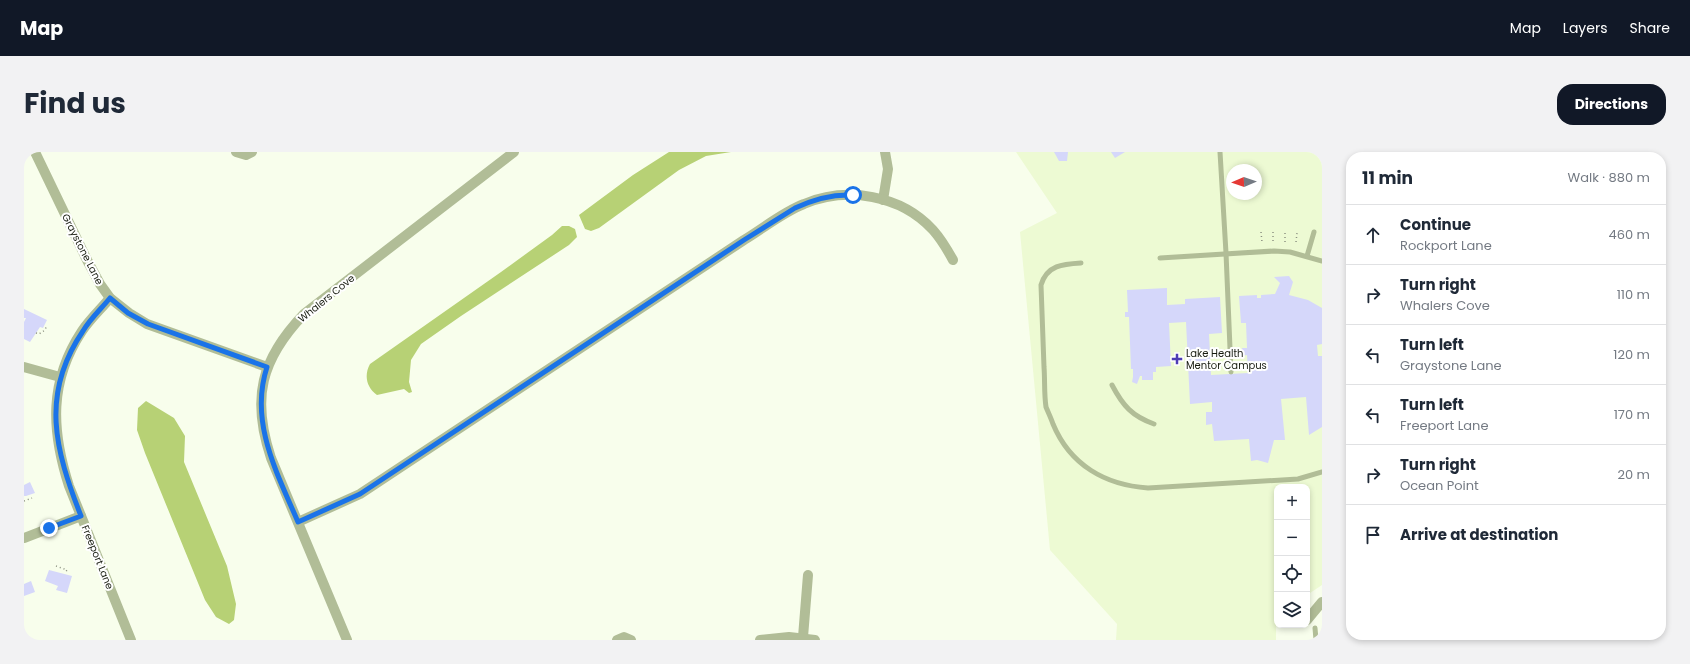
<!DOCTYPE html>
<html lang="en">
<head>
<meta charset="utf-8">
<style>
  body { margin:0; font-family:Poppins,sans-serif; background:#f2f2f3; color:#1f2937 }
  .controls { position:absolute; right:12px; bottom:12px; display:grid; overflow:hidden; border-radius:8px; box-shadow:0 2px 6px #0003 }
  .controls button { width:36px; height:36px; display:grid; place-items:center; padding:0; border:0; border-bottom:1px solid #e0e1e3; background:#fff; color:#1f2937; font:20px sans-serif }
  .compass { position:absolute; left:1202px; top:12px; width:36px; height:36px; border-radius:50%; background:#fff; box-shadow:0 2px 6px #0003; rotate:268deg }
  .stop { position:absolute; width:12px; height:12px; margin:-9px; border:3px solid #1a73e8; border-radius:50%; background:#fff }
  .stop.end { background:#1a73e8; border-color:#fff; box-shadow:0 1px 4px #0008 }
  .list { margin:0; padding:0; list-style:none }
  h2 { display:flex; justify-content:space-between; align-items:center; height:52px; margin:0; padding:0 16px; font-size:17px }
  h2 small { font-size:13px; font-weight:400; color:#747a83 }
  .list li { display:grid; grid-template-columns:26px 1fr auto; gap:12px; align-items:center; box-sizing:border-box; height:60px; padding:0 16px; border-top:1px solid #e0e1e3 }
  .list b { display:block; font-size:15px; white-space:nowrap }
  .list p { margin:0; font-size:13px; white-space:nowrap; color:#747a83 }
  .list em { font-size:13px; font-style:normal; color:#747a83 }
  .icon { flex:none; width:22px; height:22px; fill:none; stroke:currentColor; stroke-width:2; stroke-linecap:round; stroke-linejoin:round }
  .map { position:relative; flex:none; width:1298px; height:488px; overflow:hidden; border-radius:16px }
  header { display:flex; align-items:center; gap:24px; box-sizing:border-box; height:56px; padding:0 20px; background:#111827; color:#fff }
  header strong { font-size:19px }
  nav { display:flex; gap:22px; margin-inline-start:auto; font-size:14px }
  .intro { display:flex; align-items:center; justify-content:space-between; box-sizing:border-box; height:96px; padding:0 24px }
  h1 { margin:0; font-size:28px }
  .button { padding:10px 18px; border-radius:16px; background:#111827; color:#fff; font-size:14px; font-weight:700 }
  main { display:flex; gap:24px; padding:0 24px }
  aside { flex:1; background:#fff; border-radius:16px; box-shadow:0 2px 6px #0003 }
  .map>svg:first-child { display:block }
</style>
</head>
<body>
<header>
<strong>Map</strong>
<nav><a>Map</a><a>Layers</a><a>Share</a></nav>
</header>
<div class="intro"><h1>Find us</h1><a class="button">Directions</a></div>
<main>
<div class="map">
<svg width="1298" height="488" viewBox="0 0 1298 488">
  <rect width="100%" height="100%" fill="#f8feec"/>
  <!-- built -->
  <path fill="#edfad3" fill-rule="evenodd" d="M 992,0 L 1298,0 L 1298,433 L 1283,443 L 1283,335 L 1253,335 L 1252,488 L 1092,488 L 1093,472 L 1026,398 L 996,80 L 1033,61 ZM 1208,18 L 1232,18 L 1232,42 L 1208,42 Z"/>
  <!-- water -->
  <g fill="#b7d175">
    <polygon points="645,0 707,0 682,4 655,18 575,76 567,79 561,77 555,63 609,23"/>
    <path d="M 538,74 L 545,74 L 551,77 L 553,85 L 545,93 L 437,164 L 397,192 L 387,208 L 385,230 L 388,240 L 385,241 L 380,237 L 353,243 C 342,235 340,223 346,212 L 477,120 L 528,83 Z"/>
    <polygon points="122,249 150,266 161,284 160,310 203,414 212,452 210,468 205,472 192,465 181,448 121,301 113,278 114,256"/>
  </g>
  <!-- building -->
  <g fill="#d5d7fa">
    <polygon points="1030,0 1044,0 1043,9 1035,9"/>
    <polygon points="1087,0 1101,0 1091,6"/>
    <polygon points="1265,124 1269,130 1265,143 1284,148 1298,156 1298,192 1293,193 1294,204 1298,204 1298,275 1285,283 1282,245 1257,247 1261,288 1250,288 1244,311 1233,308 1227,309 1225,287 1190,289 1188,272 1182,273 1182,260 1188,260 1188,250 1166,252 1162,170 1145,171 1147,214 1132,215 1132,220 1129,220 1129,228 1118,228 1118,224 1116,224 1113,232 1108,230 1109,225 1109,217 1107,217 1105,165 1101,165 1101,160 1104,160 1103,138 1143,136 1143,153 1161,152 1161,147 1196,145 1198,181 1185,182 1187,223 1224,221 1223,203 1218,204 1218,196 1223,196 1222,171 1217,171 1215,144 1233,143 1233,146 1237,146 1237,143 1251,142 1256,131 1250,125"/>
    <polygon points="0,157 23,168 19,176 16,175 6,190 0,187 0,170 2,166 0,166"/>
    <polygon points="6,330 11,341 2,344 0,344 0,333"/>
    <polygon points="25,418 48,424 43,441 32,438 34,434 21,429"/>
    <polygon points="7,429 11,440 0,444 0,432"/>
  </g>
  <g fill="none" stroke-linecap="round" stroke-linejoin="round">
    <!-- path -->
    <g stroke="#8b9081" stroke-width="1.5" stroke-dasharray="1 3" stroke-linecap="butt">
      <polyline points="1237,80 1238,90"/>
      <polyline points="1249,80 1249,90"/>
      <polyline points="1261,90 1261,80"/>
      <polyline points="1272,90 1273,81"/>
      <polyline points="12,181 15,182 21,178 23,173"/>
      <polyline points="0,349 8,346"/>
      <polyline points="32,414 43,418 41,421"/>
    </g>
    <!-- lane -->
    <g stroke="#b1bd97" stroke-width="5">
      <polyline points="1196,0 1202,101 1207,220"/>
      <polyline points="1283,104 1290,80"/>
      <polyline points="1136,106 1250,99 1266,100 1298,109"/>
      <path d="M 1057,111 C 1039,112 1023,113 1017,133 C 1018,160 1019,188 1020,215 C 1021,228 1020,242 1022,255 C 1024,260 1027,266 1029,272 C 1046,313 1081,333 1124,336 L 1274,327 L 1298,320"/>
      <path d="M 1088,233 C 1099,254 1108,264 1130,272"/>
      <polyline points="1291,476 1292,488"/>
    </g>
    <!-- street -->
    <g stroke="#b1bd97" stroke-width="10">
      <polyline points="11,0 63,108 76,132 86,146 105,161 123,172 243,215"/>
      <polyline points="212,0 222,3 228,0"/>
      <polyline points="859,48 864,17 861,0"/>
      <path d="M 86,146 C 77,157 66,167 58,179 C 25,229 27,278 45,334 L 107,488"/>
      <polyline points="0,215 36,225"/>
      <path d="M 274,370 L 336,342 L 720,88 C 740,76 759,60 780,52 C 823,34 877,43 909,78 C 917,87 923,97 929,108"/>
      <polyline points="0,386 57,364"/>
      <polyline points="1283,468 1298,450"/>
      <polyline points="779,485 784,423"/>
      <path d="M 323,488 L 247,306 C 227,246 237,207 280,162 L 490,0"/>
      <polyline points="593,488 600,485 607,488"/>
      <polyline points="736,488 765,485 791,488"/>
    </g>
  </g>
  <g fill="none" stroke-linecap="round" stroke-linejoin="round">
    <!-- route -->
    <path stroke="#1a73e8" stroke-width="5" d="M 25,376 L 57,364 C 31,298 16,242 59,179 C 66,167 77,157 86,146 L 104,161 L 124,172 L 243,215 C 225,270 253,321 274,370 L 336,342 L 720,88 L 771,56 C 790,47 809,42 829,43"/>
  </g>
  <!-- markers -->
  <path fill="#4d3db4" stroke="#fff" stroke-width="1.5" d="M1151 201h4v4h4v4h-4v4h-4v-4h-4v-4h4z"/>
  <g text-anchor="middle" stroke-width="4" stroke-linejoin="round" paint-order="stroke">
    <!-- street labels -->
    <g font-size="10" fill="#161a0f" stroke="#fff">
      <text transform="translate(59 97) rotate(63)" y="4">Graystone Lane</text>
      <text transform="translate(302 146) rotate(-39)" y="4">Whalers Cove</text>
      <text transform="translate(74 405) rotate(68)" y="4">Freeport Lane</text>
    </g>
    <!-- poi labels -->
    <g font-size="10" fill="#161a0f" stroke="#fff" text-anchor="start">
      <text x="1162" y="205">Lake Health<tspan x="1162" dy="12">Mentor Campus</tspan></text>
    </g>
  </g>
</svg>
<div class="controls">
<button>+</button>
<button>−</button>
<button><svg class="icon" aria-label="locate" viewBox="0 0 24 24"><circle cx="12" cy="12" r="6"/><path d="M12 2v4M12 18v4M2 12h4M18 12h4"/></svg></button>
<button><svg class="icon" aria-label="layers" viewBox="0 0 24 24"><path d="M12 4l9 5-9 5-9-5zM3 14l9 5 9-5"/></svg></button>
</div>
<svg class="compass" viewBox="-18 -18 36 36"><path d="M0-13l5 13h-10z" fill="#e53935"/><path d="M0 13l5-13h-10z" fill="#747a83"/></svg>
<div class="stop" style="left:829px;top:43px"></div>
<div class="stop end" style="left:25px;top:376px"></div>
</div>
<aside>
<h2>11 min<small>Walk · 880 m</small></h2>
<ul class="list">
<li><svg class="icon" aria-label="ahead" viewBox="0 0 24 24"><path d="M12 20V5M6 11l6-6 6 6"/></svg><div><b>Continue</b><p>Rockport Lane</p></div><em>460 m</em></li>
<li><svg class="icon" aria-label="right" viewBox="0 0 24 24"><path d="M7 20v-9h11M14 6l5 5-5 5"/></svg><div><b>Turn right</b><p>Whalers Cove</p></div><em>110 m</em></li>
<li><svg class="icon" aria-label="left" viewBox="0 0 24 24"><path d="M17 20v-9H6M10 6l-5 5 5 5"/></svg><div><b>Turn left</b><p>Graystone Lane</p></div><em>120 m</em></li>
<li><svg class="icon" aria-label="left" viewBox="0 0 24 24"><path d="M17 20v-9H6M10 6l-5 5 5 5"/></svg><div><b>Turn left</b><p>Freeport Lane</p></div><em>170 m</em></li>
<li><svg class="icon" aria-label="right" viewBox="0 0 24 24"><path d="M7 20v-9h11M14 6l5 5-5 5"/></svg><div><b>Turn right</b><p>Ocean Point</p></div><em>20 m</em></li>
<li><svg class="icon" aria-label="arrive" viewBox="0 0 24 24"><path d="M6 21V4h12l-3 4 3 4H6"/></svg><div><b>Arrive at destination</b></div></li>
</ul>
</aside>
</main>
</body>
</html>
